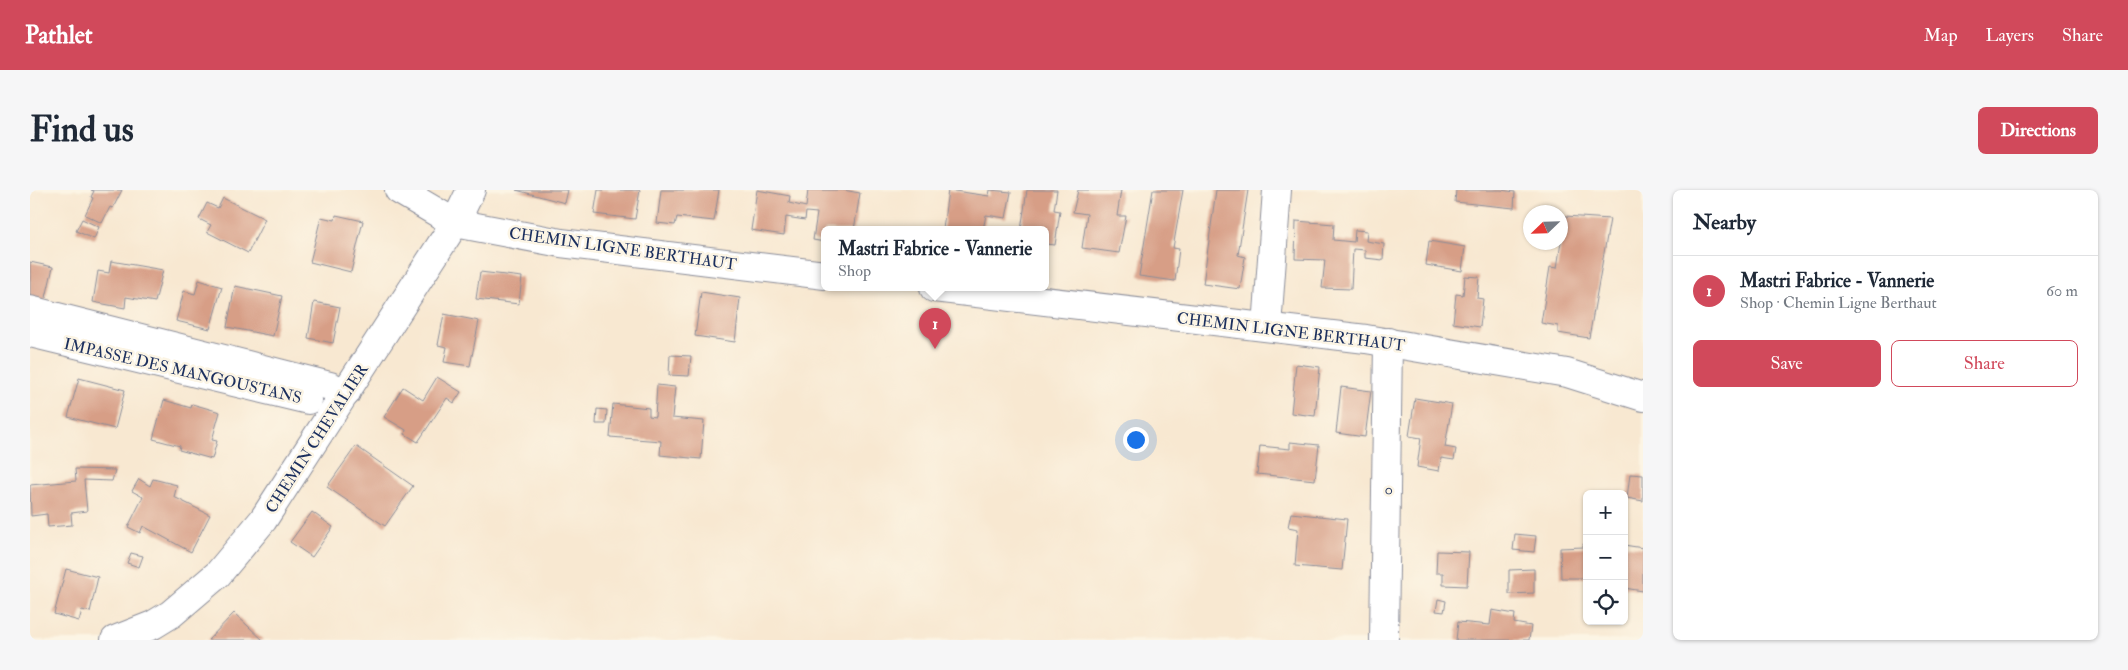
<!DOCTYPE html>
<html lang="en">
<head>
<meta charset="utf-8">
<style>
  body { margin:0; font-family:"IM FELL Double Pica",serif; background:#f6f6f7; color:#1f2937 }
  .controls { position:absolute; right:15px; bottom:15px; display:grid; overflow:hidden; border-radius:8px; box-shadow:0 1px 4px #0004 }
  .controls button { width:45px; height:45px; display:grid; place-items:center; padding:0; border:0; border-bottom:1px solid #e0e1e3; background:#fff; color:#1f2937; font:25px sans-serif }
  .compass { position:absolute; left:1493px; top:15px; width:45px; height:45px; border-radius:50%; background:#fff; box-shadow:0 1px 4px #0004; rotate:247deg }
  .you { position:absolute; left:1105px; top:249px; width:18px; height:18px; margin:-12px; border:4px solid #fff; border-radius:50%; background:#1a73e8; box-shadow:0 0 0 8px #1a73e833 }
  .badge { display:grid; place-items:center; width:32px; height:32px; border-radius:50%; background:#d1495b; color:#fff; font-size:16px; font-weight:700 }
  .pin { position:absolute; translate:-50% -41px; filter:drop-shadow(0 1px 2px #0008) }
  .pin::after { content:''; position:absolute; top:26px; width:18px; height:15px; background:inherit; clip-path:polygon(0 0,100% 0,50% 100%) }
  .popup { position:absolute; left:791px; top:36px; width:228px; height:65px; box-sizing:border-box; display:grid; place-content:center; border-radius:8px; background:#fff; filter:drop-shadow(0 1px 4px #0005); font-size:16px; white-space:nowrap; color:#747a83 }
  .popup b { font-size:19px; color:#1f2937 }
  .popup::after { content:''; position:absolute; left:50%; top:100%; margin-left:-10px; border:10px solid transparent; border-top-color:#fff }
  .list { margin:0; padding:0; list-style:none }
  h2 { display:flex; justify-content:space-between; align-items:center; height:65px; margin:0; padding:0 20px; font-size:21px }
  h2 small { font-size:16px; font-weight:400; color:#747a83 }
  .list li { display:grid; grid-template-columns:32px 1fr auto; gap:15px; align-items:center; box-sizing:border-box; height:70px; padding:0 20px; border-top:1px solid #e0e1e3 }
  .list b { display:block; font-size:19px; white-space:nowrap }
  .list p { margin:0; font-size:16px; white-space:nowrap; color:#747a83 }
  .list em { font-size:16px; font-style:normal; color:#747a83 }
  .actions { display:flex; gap:10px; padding:15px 20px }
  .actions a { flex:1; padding:11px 0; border:1px solid #d1495b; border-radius:8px; text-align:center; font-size:18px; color:#d1495b }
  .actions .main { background:#d1495b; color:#fff }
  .icon { flex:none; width:28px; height:28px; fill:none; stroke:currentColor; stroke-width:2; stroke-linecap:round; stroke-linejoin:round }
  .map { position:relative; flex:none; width:1613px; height:450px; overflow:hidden; border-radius:8px }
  header { display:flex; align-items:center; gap:30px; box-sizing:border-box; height:70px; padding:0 25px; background:#d1495b; color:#fff }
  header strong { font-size:24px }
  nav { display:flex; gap:28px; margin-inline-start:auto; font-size:18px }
  .intro { display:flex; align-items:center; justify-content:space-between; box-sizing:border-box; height:120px; padding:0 30px }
  h1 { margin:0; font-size:35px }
  .button { padding:12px 22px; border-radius:8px; background:#d1495b; color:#fff; font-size:18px; font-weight:700 }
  main { display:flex; gap:30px; padding:0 30px }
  aside { flex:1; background:#fff; border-radius:8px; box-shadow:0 1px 4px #0004 }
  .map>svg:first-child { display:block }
</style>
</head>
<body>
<header>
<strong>Pathlet</strong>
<nav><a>Map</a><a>Layers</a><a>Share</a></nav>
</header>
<div class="intro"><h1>Find us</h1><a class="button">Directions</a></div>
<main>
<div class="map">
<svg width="1613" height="450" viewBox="0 0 1613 450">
  <rect width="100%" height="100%" fill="#fcf5e5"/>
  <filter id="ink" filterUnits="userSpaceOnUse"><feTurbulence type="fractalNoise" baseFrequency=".02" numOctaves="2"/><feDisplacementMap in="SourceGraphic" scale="10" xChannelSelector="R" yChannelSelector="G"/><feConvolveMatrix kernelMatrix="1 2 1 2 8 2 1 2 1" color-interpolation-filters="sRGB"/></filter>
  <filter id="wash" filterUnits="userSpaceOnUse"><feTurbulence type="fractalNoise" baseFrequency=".0096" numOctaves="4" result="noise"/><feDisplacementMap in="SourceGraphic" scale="20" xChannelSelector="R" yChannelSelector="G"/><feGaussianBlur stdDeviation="1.12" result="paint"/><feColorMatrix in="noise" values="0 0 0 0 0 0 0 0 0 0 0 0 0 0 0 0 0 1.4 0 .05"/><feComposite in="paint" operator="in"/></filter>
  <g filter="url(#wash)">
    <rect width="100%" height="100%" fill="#f8e8d1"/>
    <g id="blocks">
      <!-- building -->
      <g fill="#d79e86">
        <polygon points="61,0 92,0 83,18 80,17 72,33 55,25 63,8 61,7 64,1"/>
        <polygon points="486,0 538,0 535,13"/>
        <polygon points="568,0 610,0 605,29 564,24"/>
        <polygon points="631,0 689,0 684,31 647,27 645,35 627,33"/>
        <polygon points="727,0 760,6 759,13 776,17 778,0 813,0 830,3 824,40 795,40 795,52 783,50 787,23 776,22 775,30 756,27 754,45 721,40"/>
        <polygon points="918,0 959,6 960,0 981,2 976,28 956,25 953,40 913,39"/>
        <polygon points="997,0 1027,0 1024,20 1030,21 1025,55 1015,54 1015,40 991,40"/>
        <polygon points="1048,0 1091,0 1087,26 1096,26 1089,63 1052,58 1057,24 1043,22"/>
        <polygon points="1123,0 1153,0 1143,58 1149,59 1145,91 1109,86"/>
        <polygon points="1186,0 1218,0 1208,65 1215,67 1210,99 1173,94"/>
        <polygon points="1426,0 1471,0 1485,2 1484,18 1425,12"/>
        <polygon points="193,8 235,29 218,63 177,42 181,35 169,29 177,13 188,18"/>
        <polygon points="306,25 333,31 321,82 280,72 291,27 305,30"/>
        <polygon points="1535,26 1580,29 1559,148 1528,143 1528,136 1511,133 1520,77 1527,78"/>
        <polygon points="52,29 69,37 64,49 46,41"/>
        <polygon points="1266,31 1304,34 1303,50 1324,52 1325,40 1337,41 1336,51 1354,54 1353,70 1335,68 1335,60 1323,59 1321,99 1292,98 1295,70 1265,69"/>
        <polygon points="1399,51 1435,57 1432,81 1396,75"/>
        <polygon points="81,71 133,80 125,112 96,107 95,118 63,112 68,81 79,83"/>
        <polygon points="0,72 23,77 15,112 0,114"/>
        <polygon points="450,82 492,87 489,114 446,109"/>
        <polygon points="1435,86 1449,87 1447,108 1453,109 1450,137 1423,133 1426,104 1433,105"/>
        <polygon points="169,90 192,97 180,139 146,131 154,101 165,104"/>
        <polygon points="205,96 252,106 243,146 197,137"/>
        <polygon points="671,102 710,108 705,152 665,146"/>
        <polygon points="284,112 310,117 303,153 278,148"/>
        <polygon points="414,124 449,131 440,176 414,172 417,157 408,155"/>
        <polygon points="640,165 661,166 659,186 639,185"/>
        <polygon points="1266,174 1290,177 1285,226 1261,223"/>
        <polygon points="407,187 431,202 424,213 417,208 388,252 375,244 376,240 354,227 373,197 393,210"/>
        <polygon points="49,188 95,200 85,239 38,227"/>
        <polygon points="627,195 645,197 642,228 674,231 671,269 630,265 631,251 580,247 583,214 619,218 619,226 625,227"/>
        <polygon points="1311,197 1341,201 1335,247 1306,243"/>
        <polygon points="1385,208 1422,214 1415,257 1426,259 1424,270 1411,268 1409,281 1387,277 1391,248 1379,246"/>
        <polygon points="134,210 161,218 162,214 190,222 182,250 187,251 182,269 149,260 150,256 123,249"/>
        <polygon points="567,219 577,220 576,234 566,234"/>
        <polygon points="1260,252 1289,255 1285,290 1227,284 1230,256 1260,259"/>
        <polygon points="326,256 383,296 355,336 297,297"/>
        <polygon points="45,279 85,280 82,291 54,290 57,321 41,323 42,335 18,337 17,324 1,326 0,295 46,291"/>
        <polygon points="1600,284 1613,285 1613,311 1597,308"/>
        <polygon points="109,289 120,296 123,289 147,295 144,307 180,325 161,362 113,336 110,343 98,337 113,307 102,301"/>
        <polygon points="282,322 303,337 282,367 260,352"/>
        <polygon points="1261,323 1317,329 1312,380 1265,376 1268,339 1258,337"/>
        <polygon points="1485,344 1506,346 1504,362 1483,360"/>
        <polygon points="1553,354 1557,354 1557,388 1531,388 1530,358 1554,357"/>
        <polygon points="1594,355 1613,358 1613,401 1594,398"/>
        <polygon points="1407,361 1439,362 1437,396 1413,395 1413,383 1406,383"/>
        <polygon points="101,363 113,366 109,377 97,373"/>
        <polygon points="36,379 68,387 60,422 52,420 49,431 24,424"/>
        <polygon points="1504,379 1504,403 1479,404 1479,380"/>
        <polygon points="1408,409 1416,411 1414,422 1406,421"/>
        <polygon points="1462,420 1485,424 1484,433 1501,436 1499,450 1426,450 1428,432 1460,435"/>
        <polygon points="204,423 233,450 178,450"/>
      </g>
    </g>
  </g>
  <g filter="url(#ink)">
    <use href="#blocks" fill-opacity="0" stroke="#8a8c98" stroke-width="1"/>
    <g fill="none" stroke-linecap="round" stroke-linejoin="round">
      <defs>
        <g id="minor">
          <polyline points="369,0 425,33 531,53 795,85"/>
          <polyline points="904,98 1336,149 1537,183 1613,207"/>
          <polyline points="0,120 300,196 316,203"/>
          <polyline points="1237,137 1247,0"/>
          <polyline points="0,143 278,210"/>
          <polyline points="85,450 123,435 141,424 188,384 233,330 425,33 441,0"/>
          <polyline points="1354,450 1358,152"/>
        </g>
      </defs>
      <!-- minor casing -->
      <use href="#minor" stroke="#8a8c98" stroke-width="30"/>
      <!-- minor -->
      <use href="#minor" stroke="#fff" stroke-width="28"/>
    </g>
  </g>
  <g text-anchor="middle" stroke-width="5" stroke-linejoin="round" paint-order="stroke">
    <!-- street labels -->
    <g font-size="16" fill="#1b2f5e" stroke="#fcf5e5">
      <text transform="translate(593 58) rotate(8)" y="6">CHEMIN LIGNE BERTHAUT</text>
      <text transform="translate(1261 141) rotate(7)" y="6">CHEMIN LIGNE BERTHAUT</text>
      <text transform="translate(153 180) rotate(13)" y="6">IMPASSE DES MANGOUSTANS</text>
      <text transform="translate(286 248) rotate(-57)" y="6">CHEMIN CHEVALIER</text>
      <text transform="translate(1356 301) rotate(-89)" y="6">0</text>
    </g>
  </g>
</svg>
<div class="controls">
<button>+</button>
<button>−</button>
<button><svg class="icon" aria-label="locate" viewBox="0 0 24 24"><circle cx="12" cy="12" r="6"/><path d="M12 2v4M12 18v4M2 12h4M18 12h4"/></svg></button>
</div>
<svg class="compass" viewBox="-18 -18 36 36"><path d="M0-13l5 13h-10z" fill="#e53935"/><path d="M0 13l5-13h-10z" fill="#747a83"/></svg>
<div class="you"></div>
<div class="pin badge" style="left:905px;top:159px">1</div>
<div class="popup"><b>Mastri Fabrice - Vannerie</b>Shop</div>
</div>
<aside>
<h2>Nearby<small></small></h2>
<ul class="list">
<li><span class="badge">1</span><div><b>Mastri Fabrice - Vannerie</b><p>Shop · Chemin Ligne Berthaut</p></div><em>60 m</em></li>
</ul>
<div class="actions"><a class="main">Save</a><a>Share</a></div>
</aside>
</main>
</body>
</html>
